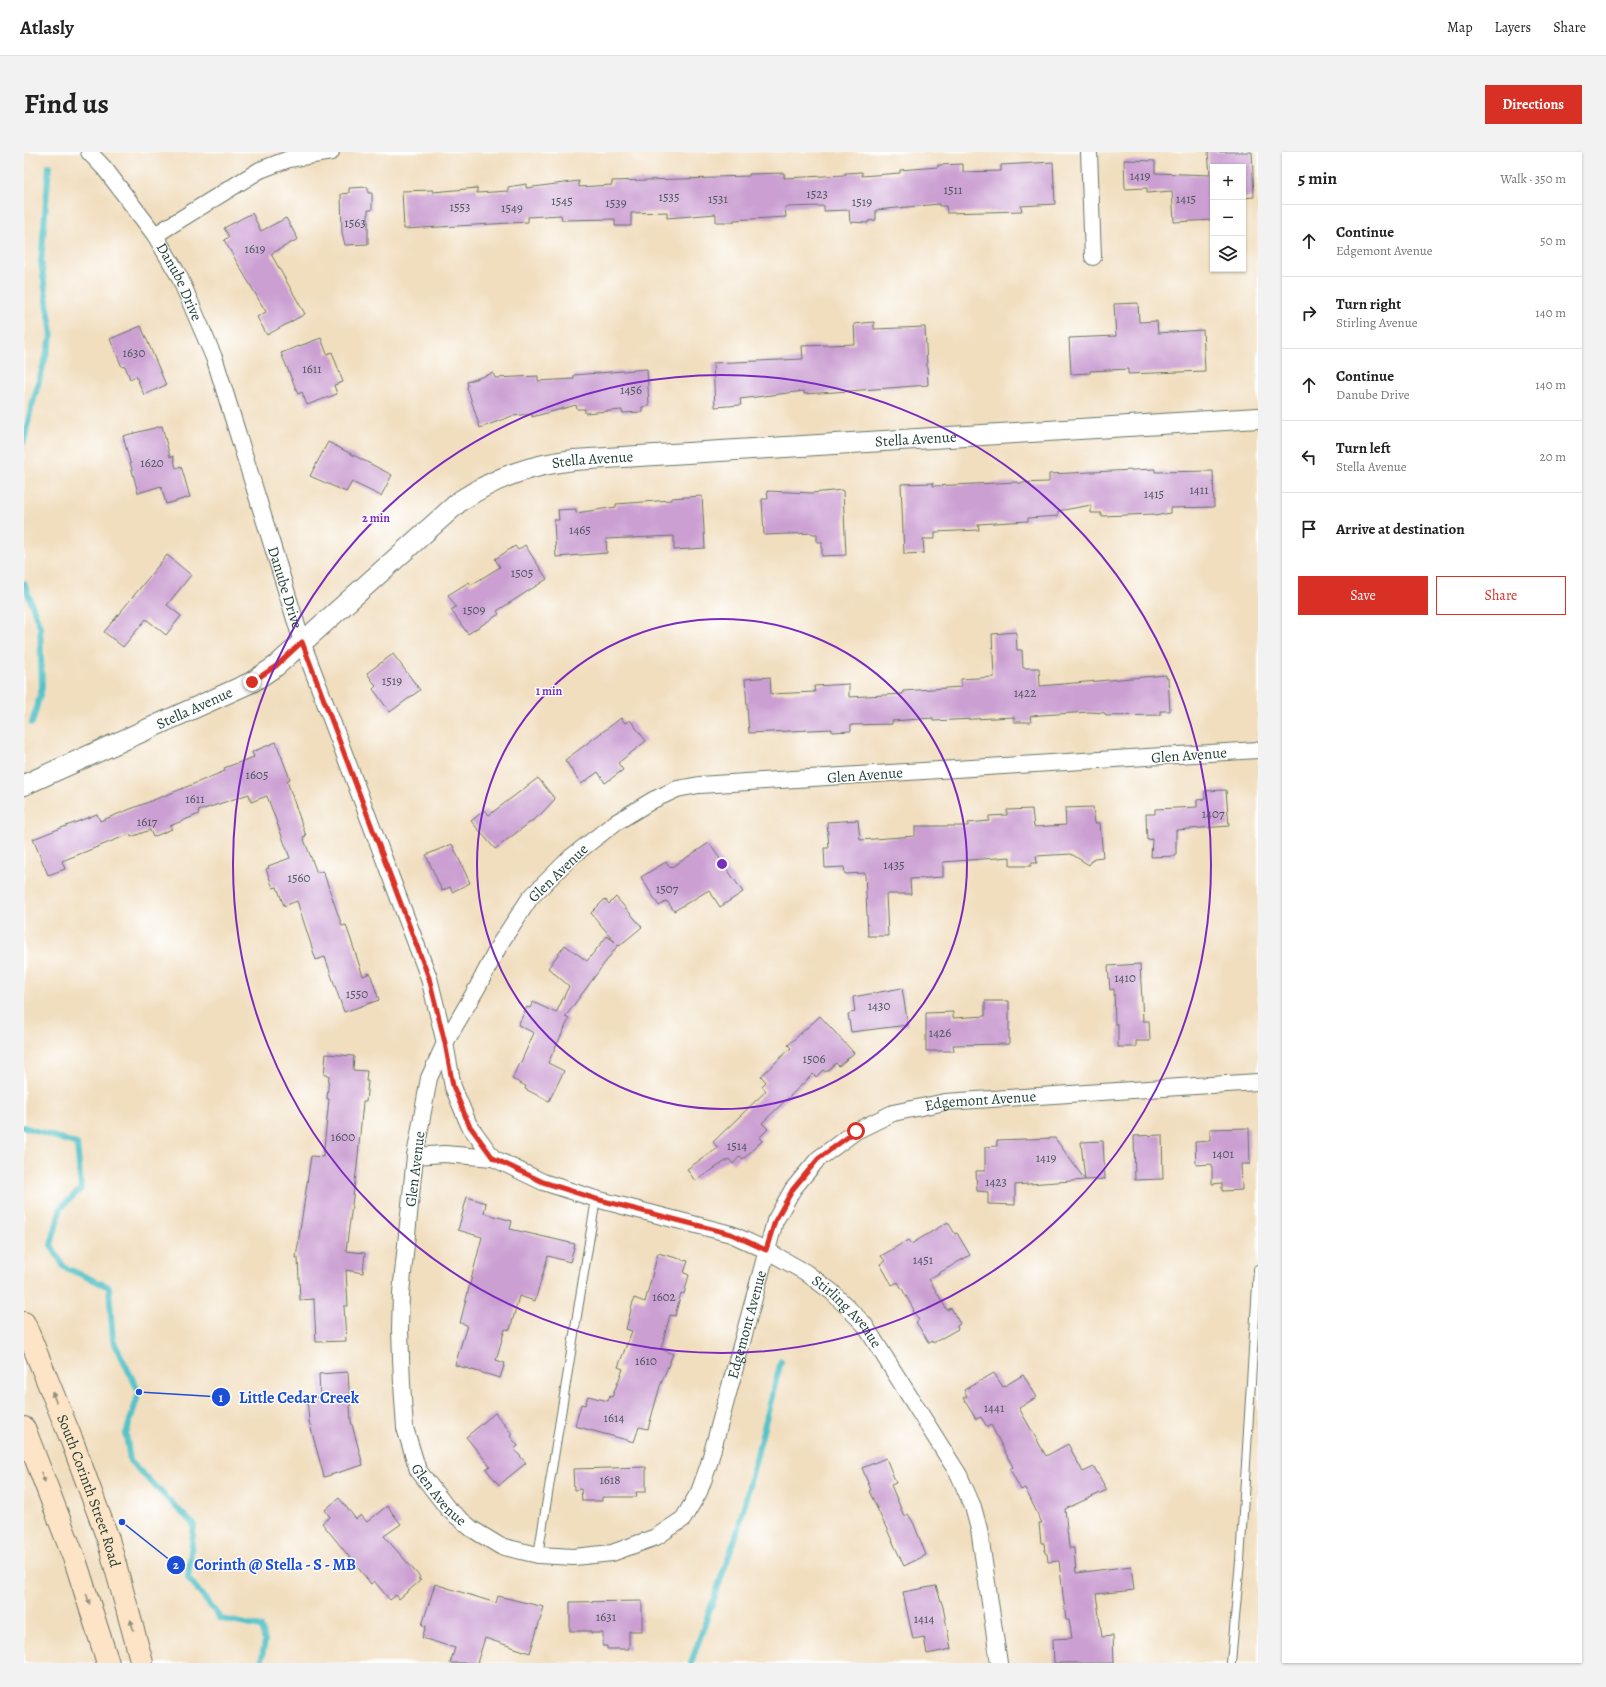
<!DOCTYPE html>
<html lang="en">
<head>
<meta charset="utf-8">
<style>
  body { margin:0; font-family:Alegreya,serif; background:#f2f2f2; color:#222 }
  .controls { position:absolute; right:12px; top:12px; display:grid; overflow:hidden; border-radius:0px; box-shadow:0 1px 3px #0004 }
  .controls button { width:36px; height:36px; display:grid; place-items:center; padding:0; border:0; border-bottom:1px solid #e0e0e0; background:#fff; color:#222; font:20px sans-serif }
  .stop { position:absolute; width:12px; height:12px; margin:-9px; border:3px solid #d93025; border-radius:50%; background:#fff }
  .stop.end { background:#d93025; border-color:#fff; box-shadow:0 1px 4px #0008 }
  .list { margin:0; padding:0; list-style:none }
  h2 { display:flex; justify-content:space-between; align-items:center; height:52px; margin:0; padding:0 16px; font-size:17px }
  h2 small { font-size:13px; font-weight:400; color:#767676 }
  .list li { display:grid; grid-template-columns:26px 1fr auto; gap:12px; align-items:center; box-sizing:border-box; height:72px; padding:0 16px; border-top:1px solid #e0e0e0 }
  .list b { display:block; font-size:15px; white-space:nowrap }
  .list p { margin:0; font-size:13px; white-space:nowrap; color:#767676 }
  .list em { font-size:13px; font-style:normal; color:#767676 }
  .actions { display:flex; gap:8px; padding:12px 16px }
  .actions a { flex:1; padding:9px 0; border:1px solid #d93025; border-radius:0px; text-align:center; font-size:14px; color:#d93025 }
  .actions .main { background:#d93025; color:#fff }
  .icon { flex:none; width:22px; height:22px; fill:none; stroke:currentColor; stroke-width:2; stroke-linecap:round; stroke-linejoin:round }
  .map { position:relative; flex:none; width:1234px; height:1511px; overflow:hidden; border-radius:0px }
  header { display:flex; align-items:center; gap:24px; box-sizing:border-box; height:56px; padding:0 20px; background:#fff; border-bottom:1px solid #e0e0e0 }
  header strong { font-size:19px }
  nav { display:flex; gap:22px; margin-inline-start:auto; font-size:14px }
  .intro { display:flex; align-items:center; justify-content:space-between; box-sizing:border-box; height:96px; padding:0 24px }
  h1 { margin:0; font-size:28px }
  .button { padding:10px 18px; border-radius:0px; background:#d93025; color:#fff; font-size:14px; font-weight:700 }
  main { display:flex; gap:24px; padding:0 24px }
  aside { flex:1; background:#fff; border-radius:0px; box-shadow:0 1px 3px #0004 }
  .map>svg:first-child { display:block }
</style>
</head>
<body>
<header>
<strong>Atlasly</strong>
<nav><a>Map</a><a>Layers</a><a>Share</a></nav>
</header>
<div class="intro"><h1>Find us</h1><a class="button">Directions</a></div>
<main>
<div class="map">
<svg width="1234" height="1511" viewBox="0 0 1234 1511">
  <rect width="100%" height="100%" fill="#fff"/>
  <filter id="ink" filterUnits="userSpaceOnUse"><feTurbulence type="fractalNoise" baseFrequency=".025" numOctaves="2"/><feDisplacementMap in="SourceGraphic" scale="8" xChannelSelector="R" yChannelSelector="G"/><feConvolveMatrix kernelMatrix="1 2 1 2 8 2 1 2 1" color-interpolation-filters="sRGB"/></filter>
  <filter id="wash" filterUnits="userSpaceOnUse"><feTurbulence type="fractalNoise" baseFrequency=".012" numOctaves="4" result="noise"/><feDisplacementMap in="SourceGraphic" scale="16" xChannelSelector="R" yChannelSelector="G"/><feGaussianBlur stdDeviation="0.9" result="paint"/><feColorMatrix in="noise" values="0 0 0 0 0 0 0 0 0 0 0 0 0 0 0 0 0 1.4 0 .05"/><feComposite in="paint" operator="in"/></filter>
  <g filter="url(#wash)">
    <rect width="100%" height="100%" fill="#f1debf"/>
    <g fill="none" stroke-linecap="round" stroke-linejoin="round">
      <!-- stream -->
      <g stroke="#54c2c8" stroke-width="6">
        <polyline points="0,290 6,261 28,182 17,110 25,14"/>
        <polyline points="0,431 16,475 18,536 8,571"/>
        <polyline points="0,975 53,992 57,1037 37,1055 27,1093 40,1115 85,1135 89,1188 115,1240 102,1282 106,1309 170,1373 164,1426 197,1467 237,1475 241,1489 237,1511"/>
        <polyline points="667,1511 713,1381 757,1209"/>
      </g>
    </g>
    <g id="blocks">
      <!-- building -->
      <g fill="#cb9fd2">
        <polygon points="1184,0 1228,0 1230,45 1219,46 1219,15 1189,15 1189,68 1150,70 1148,39 1123,41 1123,36 1101,37 1100,8 1131,9 1131,21 1186,23"/>
        <polygon points="1029,10 1031,52 997,54 998,59 923,61 922,54 915,54 915,52 852,58 852,68 844,69 844,71 826,70 825,58 800,59 800,54 761,55 762,65 710,68 710,70 692,70 692,62 643,66 643,60 607,61 607,74 591,74 591,67 538,68 537,63 504,65 504,70 380,77 378,39 409,38 409,40 453,36 453,41 484,39 484,35 502,32 502,36 555,29 555,35 588,33 588,29 691,26 691,25 725,24 725,22 760,21 760,26 821,23 821,21 838,20 838,24 876,21 876,18 914,15 914,13 939,12 939,20 977,19 977,13"/>
        <polygon points="344,35 344,41 348,41 348,58 344,58 344,92 321,93 318,81 317,42 325,41 325,36"/>
        <polygon points="228,61 237,79 262,66 274,87 247,102 281,162 243,183 233,165 242,160 200,88 205,85 200,76"/>
        <polygon points="1114,151 1115,170 1133,169 1134,181 1179,178 1181,219 1104,222 1104,217 1066,219 1066,221 1047,222 1045,186 1092,184 1090,152"/>
        <polygon points="850,170 850,177 901,175 904,233 811,240 780,242 780,239 716,247 717,253 691,255 689,211 779,207 778,194 831,192 830,172"/>
        <polygon points="117,174 142,233 120,243 112,224 106,227 101,214 98,215 86,187"/>
        <polygon points="297,186 303,202 308,200 319,230 310,233 313,242 283,253 278,240 274,242 257,201"/>
        <polygon points="623,217 625,254 618,255 618,260 598,261 598,258 561,261 561,257 553,257 552,253 508,265 508,262 488,264 456,276 443,235 444,234 443,230 469,221 471,226 514,224 514,229 550,227 550,223"/>
        <polygon points="138,274 146,305 149,304 152,316 157,314 166,345 142,352 137,334 114,341 99,284"/>
        <polygon points="304,290 368,323 357,344 328,330 322,340 286,324"/>
        <polygon points="1131,317 1131,320 1189,319 1190,355 1146,356 1146,361 1131,364 1130,362 1077,364 1077,361 1067,361 1067,353 1034,359 1034,364 1004,366 1004,369 954,372 955,378 911,380 911,387 899,387 900,401 880,402 877,332 909,331 909,334 993,330 993,331 1025,330 1025,322"/>
        <polygon points="819,338 822,403 798,404 798,390 793,390 793,382 788,382 788,381 740,383 738,347 744,347 743,339 788,341"/>
        <polygon points="678,344 681,396 650,398 650,384 582,387 583,401 532,405 530,368 535,368 534,358 552,357 552,361 592,355 592,352 647,348 647,346"/>
        <polygon points="501,393 523,427 473,459 475,462 444,482 427,458 432,455 424,443 445,430 447,433 476,415 471,407 491,394 494,398"/>
        <polygon points="143,403 167,423 143,453 157,464 142,483 122,467 99,495 80,480"/>
        <polygon points="992,480 993,498 998,498 999,516 1015,516 1016,534 1142,523 1142,526 1144,526 1146,559 1136,559 1136,563 1082,564 1081,561 1065,560 1017,563 1006,564 1007,570 990,570 990,565 909,569 909,566 868,569 868,572 827,573 827,579 808,580 808,577 725,581 721,527 746,525 747,542 791,540 790,534 825,532 825,545 879,542 879,539 937,535 937,527 970,525 968,482"/>
        <polygon points="369,502 396,538 366,560 349,537 352,534 343,521"/>
        <polygon points="597,566 601,571 606,568 622,589 594,611 599,618 581,631 574,620 557,632 541,608"/>
        <polygon points="252,590 266,627 263,629 282,684 279,685 293,721 299,719 318,774 322,773 339,824 346,821 355,848 320,860 301,805 292,808 273,749 260,754 253,735 249,736 242,717 245,716 244,714 266,706 243,644 227,650 225,642 174,659 175,662 146,674 148,677 129,685 126,678 107,685 106,682 38,709 41,717 24,723 9,687 73,662 76,669 150,640 201,619 200,616 230,605 228,600"/>
        <polygon points="514,626 531,647 517,662 471,697 447,669 461,658 465,663"/>
        <polygon points="1202,638 1205,674 1152,678 1152,704 1127,705 1128,687 1123,688 1122,662 1131,662 1131,657 1173,655 1173,648 1181,647 1181,639"/>
        <polygon points="1069,655 1071,671 1076,671 1079,705 1070,706 1065,713 1047,702 1012,704 1013,711 1007,711 1007,714 986,714 986,705 919,710 919,725 886,727 887,742 862,742 864,784 844,784 841,721 821,722 820,715 801,716 800,696 805,696 803,670 834,668 836,688 891,684 891,674 944,674 944,671 965,669 965,664 983,663 983,658 1008,657 1010,675 1042,673 1041,656"/>
        <polygon points="685,691 719,740 696,755 685,738 650,759 643,749 635,754 617,725 642,710 645,715 647,714 648,715"/>
        <polygon points="428,692 446,731 428,740 426,735 418,739 402,703"/>
        <polygon points="592,745 618,775 595,794 594,793 541,865 545,867 524,911 540,919 525,949 501,937 502,934 488,927 495,911 496,912 510,881 494,873 503,855 506,856 509,850 532,861 545,834 524,816 541,793 563,809 583,784 591,790 567,761 581,747 585,752"/>
        <polygon points="1116,812 1119,869 1125,869 1126,889 1112,889 1112,895 1094,895 1094,872 1091,872 1090,837 1086,838 1084,814"/>
        <polygon points="878,836 884,873 827,880 824,862 831,860 829,845"/>
        <polygon points="961,849 985,849 985,892 929,893 930,899 902,899 902,861 929,860 929,866 961,864"/>
        <polygon points="796,864 830,901 815,914 812,911 802,920 799,918 792,925 789,922 738,971 744,977 735,986 738,989 719,1007 716,1004 709,1012 705,1007 671,1029 663,1017 694,996 689,990 742,939 738,934 742,930 737,924 767,896 764,893"/>
        <polygon points="302,902 330,904 329,918 343,919 342,929 344,929 342,950 339,950 333,1014 322,1099 341,1101 339,1121 322,1118 324,1154 320,1154 322,1189 292,1190 290,1147 276,1148 274,1106 272,1106 287,1004 299,1005 305,947 303,947 305,923 300,923"/>
        <polygon points="1225,976 1226,1012 1217,1012 1218,1038 1198,1039 1198,1031 1188,1032 1188,1012 1172,1013 1171,990 1186,989 1186,977"/>
        <polygon points="1138,983 1139,1027 1111,1028 1110,984"/>
        <polygon points="1031,986 1061,1028 991,1033 991,1053 964,1052 964,1040 953,1039 952,1019 961,1019 961,995 973,994 973,988"/>
        <polygon points="1079,989 1081,1027 1061,1028 1057,990"/>
        <polygon points="443,1045 462,1051 460,1061 488,1069 486,1077 551,1092 546,1110 524,1104 511,1149 495,1144 486,1178 481,1177 472,1208 481,1211 476,1226 431,1213 443,1173 436,1171 458,1085 434,1078"/>
        <polygon points="924,1070 931,1082 933,1081 946,1103 905,1127 923,1158 927,1156 936,1172 933,1174 934,1177 909,1191 908,1189 905,1191 892,1170 895,1168 889,1159 890,1158 874,1130 868,1133 856,1112 861,1109 857,1104 884,1088 887,1092"/>
        <polygon points="634,1101 664,1109 660,1121 665,1123 660,1142 657,1141 651,1164 646,1163 637,1197 649,1202 636,1234 624,1277 615,1275 610,1290 551,1274 557,1252 561,1253 564,1244 584,1249 586,1244 588,1245 599,1217 594,1215 608,1179 602,1177 610,1146 621,1150"/>
        <polygon points="324,1220 327,1269 339,1313 300,1325 285,1269 283,1246 296,1245 295,1222"/>
        <polygon points="970,1221 979,1235 999,1223 1013,1245 995,1256 1022,1304 1044,1292 1059,1320 1070,1315 1083,1338 1041,1357 1045,1396 1050,1396 1052,1421 1107,1414 1110,1438 1072,1442 1078,1485 1089,1484 1090,1511 1030,1511 1029,1487 1048,1486 1045,1468 1042,1468 1035,1409 1024,1410 1023,1402 1021,1401 1020,1391 1017,1391 1015,1371 1018,1371 1001,1336 997,1338 986,1317 989,1315 967,1273 963,1275 957,1265 952,1267 939,1246 943,1244 940,1238"/>
        <polygon points="471,1261 488,1282 486,1284 494,1294 490,1297 502,1311 475,1333 462,1317 466,1314 442,1285"/>
        <polygon points="862,1306 872,1331 867,1333 880,1364 884,1362 890,1372 902,1403 880,1414 845,1339 847,1338 838,1316"/>
        <polygon points="622,1315 622,1340 612,1340 613,1345 578,1345 578,1349 558,1349 557,1337 550,1338 549,1317"/>
        <polygon points="315,1346 332,1367 337,1363 343,1370 363,1354 377,1372 360,1384 396,1425 394,1427 397,1428 375,1447 372,1443 366,1448 350,1429 347,1432 298,1371 306,1365 301,1358"/>
        <polygon points="411,1432 472,1451 474,1444 520,1455 506,1501 461,1486 453,1511 426,1511 431,1496 398,1486 402,1474 398,1473"/>
        <polygon points="912,1434 919,1455 927,1497 903,1502 900,1485 889,1487 879,1440"/>
        <polygon points="618,1449 618,1479 605,1479 605,1497 583,1497 583,1494 579,1494 579,1481 567,1481 567,1479 546,1479 546,1450"/>
      </g>
    </g>
  </g>
  <g filter="url(#ink)">
    <use href="#blocks" fill-opacity="0" stroke="#687565" stroke-width="1"/>
    <g fill="none" stroke-linecap="round" stroke-linejoin="round">
      <defs>
        <g id="service">
          <polyline points="514,1403 572,1047"/>
          <polyline points="1207,1511 1216,1409 1234,1117"/>
        </g>
        <g id="minor">
          <path id="s1" d="M 65,0 L 81,17 L 131,83 L 155,124 L 191,208 L 278,490 L 405,826 L 421,891 L 429,935 L 445,973 L 469,1006"/>
          <polyline points="1065,0 1069,105"/>
          <polyline points="131,83 236,18 265,7 307,0"/>
          <path id="s2" d="M 1234,598 L 675,633 L 653,637 L 629,648 L 591,671 L 547,705 L 506,746 L 477,790 L 453,836 L 421,891 L 405,926 L 391,1004 L 377,1141 L 376,1178 L 378,1232 L 381,1276 L 394,1318 L 424,1357 L 448,1377 L 476,1394 L 514,1403 L 550,1405 L 588,1401 L 632,1385 L 659,1367 L 675,1340 L 684,1315 L 751,1069 L 769,1037 L 794,1007 L 832,979 L 869,961 L 921,950 L 1234,930"/>
          <path id="s3" d="M 391,1004 L 420,1002 L 469,1006 L 519,1030 L 572,1047 L 707,1082 L 742,1098 L 781,1120 L 808,1140 L 840,1172 L 935,1323 L 949,1355 L 955,1377 L 975,1511"/>
        </g>
        <g id="tertiary">
          <path id="s4" d="M 0,633 L 228,530 L 252,514 L 436,349 C 473,325 506,313 550,308 L 1234,266"/>
        </g>
        <g id="secondary">
          <path id="s5" d="M 0,1171 L 48,1289 L 84,1387 L 118,1511"/>
          <polyline points="0,1276 52,1411 84,1511"/>
        </g>
      </defs>
      <!-- service casing -->
      <use href="#service" stroke="#687565" stroke-width="10"/>
      <!-- minor casing -->
      <use href="#minor" stroke="#687565" stroke-width="18"/>
      <!-- tertiary casing -->
      <use href="#tertiary" stroke="#687565" stroke-width="22"/>
      <!-- secondary casing -->
      <use href="#secondary" stroke="#687565" stroke-width="24"/>
      <!-- service -->
      <use href="#service" stroke="#fff" stroke-width="8"/>
      <!-- minor -->
      <use href="#minor" stroke="#fff" stroke-width="16"/>
      <!-- tertiary -->
      <use href="#tertiary" stroke="#fff" stroke-width="20"/>
      <!-- secondary -->
      <use href="#secondary" stroke="#fee4c6" stroke-width="22"/>
    </g>
    <!-- one-way arrows -->
    <defs><path id="oneway-solid" d="M-6-.8H1V-3.2L6.5 0L1 3.2V.8H-6Z"/></defs>
    <g fill="#8e907d">
      <use href="#oneway-solid" transform="translate(30 1245) rotate(-112)"/>
      <use href="#oneway-solid" transform="translate(19 1325) rotate(69)"/>
      <use href="#oneway-solid" transform="translate(64 1447) rotate(72)"/>
      <use href="#oneway-solid" transform="translate(108 1473) rotate(-106)"/>
    </g>
  </g>
  <g fill="none" stroke-linecap="round" stroke-linejoin="round" filter="url(#ink)">
    <!-- route -->
    <polyline stroke="#d93025" stroke-width="5" points="228,530 252,514 278,490 405,826 421,891 429,934 445,973 469,1006 519,1030 572,1047 707,1082 742,1098 751,1069 769,1037 794,1007 832,979"/>
  </g>
  <!-- distance rings -->
  <g fill="none" stroke="#7b2cbf" stroke-width="2">
    <circle cx="698" cy="712" r="245"/>
    <circle cx="698" cy="712" r="489"/>
  </g>
  <g text-anchor="middle" stroke-width="3" stroke-linejoin="round" paint-order="stroke">
    <!-- number labels -->
    <g font-size="13" fill="#4a565c">
      <text x="1116" y="28">1419</text>
      <text x="929" y="42">1511</text>
      <text x="793" y="46">1523</text>
      <text x="645" y="49">1535</text>
      <text x="694" y="51">1531</text>
      <text x="1162" y="51">1415</text>
      <text x="538" y="53">1545</text>
      <text x="838" y="54">1519</text>
      <text x="592" y="55">1539</text>
      <text x="436" y="59">1553</text>
      <text x="488" y="60">1549</text>
      <text x="331" y="75">1563</text>
      <text x="231" y="101">1619</text>
      <text x="110" y="205">1630</text>
      <text x="288" y="221">1611</text>
      <text x="607" y="242">1456</text>
      <text x="128" y="315">1620</text>
      <text x="1175" y="342">1411</text>
      <text x="1130" y="346">1415</text>
      <text x="556" y="382">1465</text>
      <text x="498" y="425">1505</text>
      <text x="450" y="462">1509</text>
      <text x="368" y="533">1519</text>
      <text x="1001" y="545">1422</text>
      <text x="233" y="627">1605</text>
      <text x="171" y="651">1611</text>
      <text x="1189" y="666">1407</text>
      <text x="123" y="674">1617</text>
      <text x="870" y="717">1435</text>
      <text x="275" y="730">1560</text>
      <text x="643" y="741">1507</text>
      <text x="1101" y="830">1410</text>
      <text x="333" y="846">1550</text>
      <text x="855" y="858">1430</text>
      <text x="916" y="885">1426</text>
      <text x="790" y="911">1506</text>
      <text x="319" y="989">1600</text>
      <text x="713" y="998">1514</text>
      <text x="1199" y="1006">1401</text>
      <text x="1022" y="1010">1419</text>
      <text x="972" y="1034">1423</text>
      <text x="899" y="1112">1451</text>
      <text x="640" y="1149">1602</text>
      <text x="622" y="1213">1610</text>
      <text x="970" y="1260">1441</text>
      <text x="590" y="1270">1614</text>
      <text x="586" y="1332">1618</text>
      <text x="582" y="1469">1631</text>
      <text x="900" y="1471">1414</text>
    </g>
    <!-- street labels -->
    <g font-size="15" fill="#1f3d34" stroke="#fff">
      <text dy="5" stroke="none"><textPath href="#s1" startOffset="159">Danube Drive</textPath></text>
      <text dy="5" stroke="none"><textPath href="#s4" startOffset="991">Stella Avenue</textPath></text>
      <text dy="5" stroke="none"><textPath href="#s4" startOffset="667">Stella Avenue</textPath></text>
      <text dy="5" stroke="none"><textPath href="#s1" startOffset="483">Danube Drive</textPath></text>
      <text dy="5" stroke="none"><textPath href="#s4" startOffset="187">Stella Avenue</textPath></text>
      <text transform="translate(1165 603) rotate(-4)" y="5">Glen Avenue</text>
      <text transform="translate(841 623) rotate(-4)" y="5">Glen Avenue</text>
      <text transform="translate(534 721) rotate(-44)" y="5">Glen Avenue</text>
      <text dy="5" stroke="none"><textPath href="#s2" startOffset="2241">Edgemont Avenue</textPath></text>
      <text transform="translate(391 1017) rotate(-83)" y="5">Glen Avenue</text>
      <text dy="5" stroke="none"><textPath href="#s3" startOffset="470">Stirling Avenue</textPath></text>
      <text dy="5" stroke="none"><textPath href="#s2" startOffset="1881">Edgemont Avenue</textPath></text>
      <text dy="5" stroke="none"><textPath href="#s5" startOffset="180">South Corinth Street Road</textPath></text>
      <text dy="5" stroke="none"><textPath href="#s2" startOffset="1402">Glen Avenue</textPath></text>
    </g>
  </g>
  <circle cx="698" cy="712" r="6" fill="#7b2cbf" stroke="#fff" stroke-width="2"/>
  <g font-size="12" text-anchor="middle" font-weight="bold" fill="#7b2cbf" stroke="#fff" stroke-width="3" stroke-linejoin="round" paint-order="stroke">
    <text x="352" y="370">2 min</text>
    <text x="525" y="543">1 min</text>
  </g>
  <!-- callouts -->
  <path fill="none" stroke="#1d4ed8" stroke-width="1.5" d="M115 1240L197 1245M98 1370L152 1413"/>
  <g fill="#1d4ed8" stroke="#fff" stroke-width="1.5">
    <circle cx="115" cy="1240" r="4"/>
    <circle cx="98" cy="1370" r="4"/>
    <circle cx="197" cy="1245" r="10"/>
    <circle cx="152" cy="1413" r="10"/>
  </g>
  <g font-size="12" text-anchor="middle" font-weight="bold" fill="#fff">
    <text x="197" y="1250">1</text>
    <text x="152" y="1417">2</text>
  </g>
  <g font-size="16" text-anchor="middle" font-weight="bold" fill="#1d4ed8" stroke="#fff" stroke-width="3" stroke-linejoin="round" paint-order="stroke">
    <text x="275" y="1251">Little Cedar Creek</text>
    <text x="251" y="1418">Corinth @ Stella - S - MB</text>
  </g>
</svg>
<div class="controls">
<button>+</button>
<button>−</button>
<button><svg class="icon" aria-label="layers" viewBox="0 0 24 24"><path d="M12 4l9 5-9 5-9-5zM3 14l9 5 9-5"/></svg></button>
</div>
<div class="stop" style="left:832px;top:979px"></div>
<div class="stop end" style="left:228px;top:530px"></div>
</div>
<aside>
<h2>5 min<small>Walk · 350 m</small></h2>
<ul class="list">
<li><svg class="icon" aria-label="ahead" viewBox="0 0 24 24"><path d="M12 20V5M6 11l6-6 6 6"/></svg><div><b>Continue</b><p>Edgemont Avenue</p></div><em>50 m</em></li>
<li><svg class="icon" aria-label="right" viewBox="0 0 24 24"><path d="M7 20v-9h11M14 6l5 5-5 5"/></svg><div><b>Turn right</b><p>Stirling Avenue</p></div><em>140 m</em></li>
<li><svg class="icon" aria-label="ahead" viewBox="0 0 24 24"><path d="M12 20V5M6 11l6-6 6 6"/></svg><div><b>Continue</b><p>Danube Drive</p></div><em>140 m</em></li>
<li><svg class="icon" aria-label="left" viewBox="0 0 24 24"><path d="M17 20v-9H6M10 6l-5 5 5 5"/></svg><div><b>Turn left</b><p>Stella Avenue</p></div><em>20 m</em></li>
<li><svg class="icon" aria-label="arrive" viewBox="0 0 24 24"><path d="M6 21V4h12l-3 4 3 4H6"/></svg><div><b>Arrive at destination</b></div></li>
</ul>
<div class="actions"><a class="main">Save</a><a>Share</a></div>
</aside>
</main>
</body>
</html>
